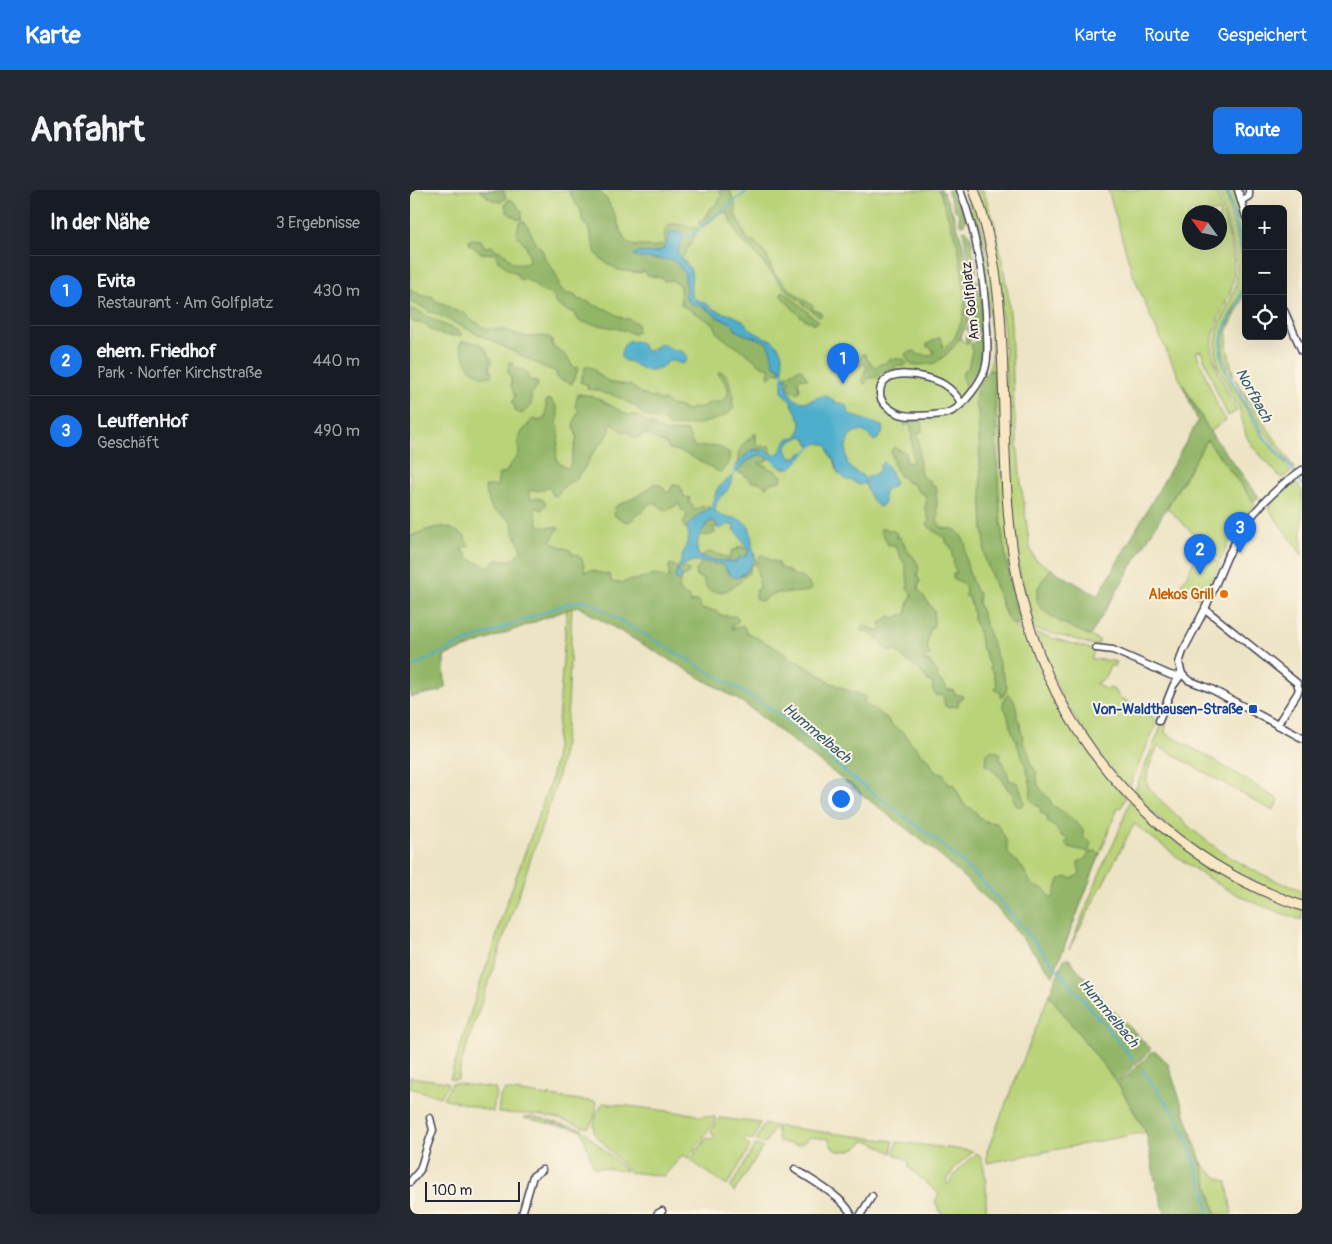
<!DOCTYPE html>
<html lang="de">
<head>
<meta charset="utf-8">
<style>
  body { margin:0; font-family:Pangolin,sans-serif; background:#242831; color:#f1f3f6 }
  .controls { position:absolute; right:15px; top:15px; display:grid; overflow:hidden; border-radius:8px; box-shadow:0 5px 20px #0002 }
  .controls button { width:45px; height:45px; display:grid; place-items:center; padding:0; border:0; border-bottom:1px solid #363941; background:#171b24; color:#f1f3f6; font:25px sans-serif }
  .compass { position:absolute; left:772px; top:15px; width:45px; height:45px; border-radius:50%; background:#171b24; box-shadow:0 5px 20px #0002; rotate:303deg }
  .scale { position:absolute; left:15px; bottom:12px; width:95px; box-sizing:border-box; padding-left:5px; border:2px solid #22223b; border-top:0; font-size:14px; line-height:18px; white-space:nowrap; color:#22223b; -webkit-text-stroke:4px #fcf5e5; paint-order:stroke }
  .you { position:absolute; left:430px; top:608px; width:18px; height:18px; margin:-12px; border:4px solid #fff; border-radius:50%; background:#1a73e8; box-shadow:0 0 0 8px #1a73e833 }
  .badge { display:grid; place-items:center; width:32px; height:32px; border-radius:50%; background:#1a73e8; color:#fff; font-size:16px; font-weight:700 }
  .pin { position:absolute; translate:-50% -41px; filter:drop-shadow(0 1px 2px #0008) }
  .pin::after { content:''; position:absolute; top:26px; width:18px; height:15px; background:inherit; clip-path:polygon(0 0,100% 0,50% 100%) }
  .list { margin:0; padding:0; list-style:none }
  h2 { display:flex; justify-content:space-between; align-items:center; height:65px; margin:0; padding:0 20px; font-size:21px }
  h2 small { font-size:16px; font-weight:400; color:#9ea1a6 }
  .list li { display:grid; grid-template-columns:32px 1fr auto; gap:15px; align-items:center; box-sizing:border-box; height:70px; padding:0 20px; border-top:1px solid #363941 }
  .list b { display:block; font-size:19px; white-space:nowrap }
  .list p { margin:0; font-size:16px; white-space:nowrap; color:#9ea1a6 }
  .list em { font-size:16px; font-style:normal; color:#9ea1a6 }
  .icon { flex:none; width:28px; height:28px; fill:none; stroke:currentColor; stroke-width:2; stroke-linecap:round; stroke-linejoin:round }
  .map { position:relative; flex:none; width:892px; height:1024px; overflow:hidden; border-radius:8px }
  header { display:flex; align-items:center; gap:30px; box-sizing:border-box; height:70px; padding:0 25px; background:#1a73e8; color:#fff }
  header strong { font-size:24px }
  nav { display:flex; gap:28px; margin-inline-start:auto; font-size:18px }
  .intro { display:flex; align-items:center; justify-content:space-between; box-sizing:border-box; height:120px; padding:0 30px }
  h1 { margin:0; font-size:35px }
  .button { padding:12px 22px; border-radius:8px; background:#1a73e8; color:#fff; font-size:18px; font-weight:700 }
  main { display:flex; gap:30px; padding:0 30px }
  aside { flex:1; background:#171b24; border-radius:8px; box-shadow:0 5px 20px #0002 }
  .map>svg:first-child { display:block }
</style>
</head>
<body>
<header>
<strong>Karte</strong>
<nav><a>Karte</a><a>Route</a><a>Gespeichert</a></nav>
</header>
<div class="intro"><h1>Anfahrt</h1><a class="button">Route</a></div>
<main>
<aside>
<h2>In der Nähe<small>3 Ergebnisse</small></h2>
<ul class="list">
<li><span class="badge">1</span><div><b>Evita</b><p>Restaurant · Am Golfplatz</p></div><em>430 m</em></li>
<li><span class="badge">2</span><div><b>ehem. Friedhof</b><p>Park · Norfer Kirchstraße</p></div><em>440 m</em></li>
<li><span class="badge">3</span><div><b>LeuffenHof</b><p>Geschäft</p></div><em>490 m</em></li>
</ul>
</aside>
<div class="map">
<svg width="892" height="1024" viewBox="0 0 892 1024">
  <rect width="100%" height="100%" fill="#fcf5e5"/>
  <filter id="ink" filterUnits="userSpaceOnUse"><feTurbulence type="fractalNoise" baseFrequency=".02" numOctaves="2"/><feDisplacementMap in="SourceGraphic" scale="10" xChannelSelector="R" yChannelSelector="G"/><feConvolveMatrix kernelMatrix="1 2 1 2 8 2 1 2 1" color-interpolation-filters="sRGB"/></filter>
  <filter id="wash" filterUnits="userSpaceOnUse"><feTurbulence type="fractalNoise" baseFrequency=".0096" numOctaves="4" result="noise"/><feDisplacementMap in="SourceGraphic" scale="20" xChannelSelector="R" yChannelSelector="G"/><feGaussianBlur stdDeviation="1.12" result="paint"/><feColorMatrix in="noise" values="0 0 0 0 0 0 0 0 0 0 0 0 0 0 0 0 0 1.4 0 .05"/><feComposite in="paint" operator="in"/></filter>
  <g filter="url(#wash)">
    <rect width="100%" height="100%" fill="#ede4c5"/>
    <!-- green -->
    <g fill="#b9d378" stroke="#6e7a5a" fill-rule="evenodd">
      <path d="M 0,0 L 532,0 L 543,23 L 554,58 L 560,93 L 561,120 L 550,149 L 557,154 L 560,153 L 562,153 L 562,161 L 575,163 L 572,182 L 576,185 C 571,195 568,205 565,214 L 568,220 L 573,339 C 577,351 571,365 578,376 L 597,428 L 601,433 L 605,435 L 604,438 L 617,441 C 639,505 670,558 716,607 L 711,618 L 708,617 L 653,760 L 618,705 L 186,405 L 0,463 Z"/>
      <path d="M 554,0 L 560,0 L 574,48 L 581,86 L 588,159 L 593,282 L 616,437 L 610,436 C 603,407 597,378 593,349 C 586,293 586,236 585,180 L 578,181 C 585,167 581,147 580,132 C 577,87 570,42 554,0 Z"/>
      <polygon points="567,0 573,0 584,32 591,64 598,105 601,134 604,217 611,293 620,358 625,369 641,379 628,397 627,407 629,414 654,433 690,451 688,455 683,455 660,448 623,439 619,425 606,363 600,299 594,139"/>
      <path d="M 698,0 L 806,0 C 812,23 824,56 824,79 C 825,98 815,113 808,130 C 793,168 813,188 827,221 L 818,226 L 808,205 L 791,161 L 786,162 L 809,219 L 816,230 L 800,242 L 773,194 L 772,194 L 742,130 L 722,82 ZM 779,22 L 809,22 L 809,52 L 779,52 Z"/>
      <path d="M 809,0 L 816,0 C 818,11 820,23 823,34 C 828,51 834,69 833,87 C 832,122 800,135 814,178 L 846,237 L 855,249 L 881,282 L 871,288 L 842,256 L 836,245 L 829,218 L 808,176 C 805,162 805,148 810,134 C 815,118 826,104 827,87 C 828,73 824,59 820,45 C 816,30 813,15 809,0 Z"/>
      <polygon points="818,0 824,0 836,39 836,78 832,54"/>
      <polygon points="836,91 836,98 830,116 818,139 817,156 824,188 885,279 884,280 850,236 814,169 812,158 815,141 829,113"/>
      <polygon points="797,249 845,314 827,336 810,370 757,318"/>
      <polygon points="886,293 892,300 892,365 858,318 870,305"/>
      <polygon points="789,362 810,373 793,410 770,397"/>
      <path d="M 162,417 C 159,478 161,542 144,601 L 59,849 L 51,874 L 48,890 L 40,889 L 69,796 L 84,756 L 92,726 L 141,590 L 145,570 L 157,419 Z"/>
      <polygon points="625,443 685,460 681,469 696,470 707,472 705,476 700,476 694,489 686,493 696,500 700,498 706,501 708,506 746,529 745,537 718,600 696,574 653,510"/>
      <path d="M 751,532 L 756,535 L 755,543 L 799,567 L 869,610 L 863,621 L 748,556 C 744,565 735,583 737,592 C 739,602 752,611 759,618 C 799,657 839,683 892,700 L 892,712 L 855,698 L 812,675 L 770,647 L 723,605 L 750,539 Z"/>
      <path d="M 720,611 L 745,635 L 783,665 L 892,719 L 892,730 C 866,722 838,711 815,698 C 782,680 754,656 724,634 L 659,759 L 696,668 C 707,650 712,631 720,611 Z"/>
      <polygon points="639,805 706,891 736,942 577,973 577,961"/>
      <polygon points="0,887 37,892 38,895 30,907 0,898"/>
      <polygon points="42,893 84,898 86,900 83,922 33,908"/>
      <path d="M 95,900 L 186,912 C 188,919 183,933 178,938 L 145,928 L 118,924 L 88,923 L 90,906 Z"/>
      <path d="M 193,913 L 283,924 L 291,927 L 293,926 L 305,927 L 305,930 L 292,950 L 278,968 L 273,965 L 254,986 L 219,982 L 184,943 C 183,933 187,921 193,913 Z"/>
      <polygon points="122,927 172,939 216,981 184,977 171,940 113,928"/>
      <polygon points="309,928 350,933 348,940 343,950 338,949 337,947 334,952 338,954 340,957 317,996 280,970 297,948 302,949 305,944 300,943"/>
      <polygon points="354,934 365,936 355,954 346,951"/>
      <path d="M 366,936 L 483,951 L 482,963 L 462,952 L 454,951 C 447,959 438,962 427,961 L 421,956 L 419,949 L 400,947 L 394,952 L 388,955 L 369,952 Z"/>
      <path d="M 487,952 L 563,961 L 543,980 L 536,992 L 538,995 C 546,982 555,972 567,963 C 578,972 576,1010 576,1024 L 532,1024 L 525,1012 L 529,1004 L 497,976 L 500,975 L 497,970 L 484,964 Z"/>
      <polygon points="345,955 353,957 324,1002 320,998"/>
      <path d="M 791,971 C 798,982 806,987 817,992 L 822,1024 L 806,1024 Z"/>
    </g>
    <!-- forest -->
    <g fill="#92b568" stroke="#5a6c52">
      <path d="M 69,0 L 93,0 L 96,8 L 91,12 C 81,12 76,5 69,0 Z"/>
      <path d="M 158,0 L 184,0 L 189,1 L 197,10 L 204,23 L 215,51 L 224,56 C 227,56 229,55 231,55 C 238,55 243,60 248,55 L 254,55 L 255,51 L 254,46 L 255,40 L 259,35 L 264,34 L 288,38 L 289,39 L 272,68 L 268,65 L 267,60 L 274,47 L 260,42 C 256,65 246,63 226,63 L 242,69 L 245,68 L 263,70 L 269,76 L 275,84 L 276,107 L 278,111 L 294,117 L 309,128 L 320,132 L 323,135 L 326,140 L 333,144 L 350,149 L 357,153 L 368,176 L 370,178 L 370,183 L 366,182 L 359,188 L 358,183 L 360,178 L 352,176 L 336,163 L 323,155 L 308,144 L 304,134 L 271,115 L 270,96 L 262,90 L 254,91 L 252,88 L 237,85 L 234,81 L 230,83 L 208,80 L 192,70 L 186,63 L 178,37 L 174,34 L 170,18 L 167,16 Z"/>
      <path d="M 311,0 L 321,0 L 321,4 L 326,18 L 325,24 L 336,46 L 338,51 L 345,52 L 357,66 L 361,77 L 365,84 L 384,103 L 403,116 L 402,119 L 410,122 L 412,125 L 410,127 L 403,122 L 371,95 L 346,64 L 329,48 L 319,26 L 316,22 L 309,24 L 292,38 L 289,35 L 289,32 L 298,25 L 299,19 C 306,16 312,9 311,0 Z"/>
      <path d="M 529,0 L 532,0 C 548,34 564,80 561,118 C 559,139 542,164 524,173 C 520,175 507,175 501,175 L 495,165 L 496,163 L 505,161 L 509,165 L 513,164 L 517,166 L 522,165 L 524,162 L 520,157 L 517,157 L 517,154 L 530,147 L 533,154 L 532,157 L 534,159 L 545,147 L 552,130 L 554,123 L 555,103 L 548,57 Z"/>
      <path d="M 537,0 L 542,0 L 543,2 L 547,4 L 547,10 C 550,12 553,18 552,21 L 556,29 L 554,34 L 552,35 L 550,34 L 548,23 L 545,20 Z"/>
      <path d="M 98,10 C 106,9 107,18 112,21 L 112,29 L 107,29 L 97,22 L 95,15 Z"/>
      <path d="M 112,31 L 115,32 C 120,39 122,46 126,53 C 131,60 128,53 132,60 C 134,63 134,68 137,71 C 142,78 149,87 149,96 L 155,103 L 165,105 L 168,110 L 173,110 L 181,113 L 183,115 L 196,119 L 214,129 L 220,129 L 223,132 L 226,132 L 228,135 L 227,139 L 228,142 L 224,144 C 209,137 187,136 169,131 L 164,122 L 157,121 L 145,113 L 144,107 L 142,105 L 131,101 L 124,94 L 115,89 L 111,90 L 108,88 L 106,83 C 98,81 93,74 87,69 L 87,67 L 85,64 L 71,63 L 60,55 L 59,51 L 61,49 L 71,50 L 75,57 L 81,56 L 84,57 L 86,60 L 94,63 L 102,72 L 107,74 L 114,74 L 119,72 L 119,65 L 115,54 L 108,47 L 107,43 L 109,33 Z"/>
      <polygon points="555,40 559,43 563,53 562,56 567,81 564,85 562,85 553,41"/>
      <path d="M 566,89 L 570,92 L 568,99 L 572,104 L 570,109 L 573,111 C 571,118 571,131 574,137 L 557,154 L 556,152 L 555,148 L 559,143 L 557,139 L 559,136 L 563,135 C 564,130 563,127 563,123 C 564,111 564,101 563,90 Z"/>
      <path d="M 0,99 L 12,106 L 22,106 L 26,111 L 35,114 L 45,121 L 54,123 L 61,130 L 68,133 L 71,136 L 78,139 L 96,140 L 109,145 L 120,147 L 134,146 L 141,148 L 142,150 L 142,156 C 151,160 159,167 162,176 L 165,178 L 169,177 L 162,194 L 147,188 L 146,182 L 134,177 L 25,123 L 19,122 L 15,118 L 0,112 Z"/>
      <polygon points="374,101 399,123 399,124 409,131 405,134 402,133 403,131 400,130 399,132 390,126 371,106 372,102"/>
      <path d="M 0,119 C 4,120 8,121 12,123 C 18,127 24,130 30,133 C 38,137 45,138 52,144 L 50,146 C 37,146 23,145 15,133 C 11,134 4,133 0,130 Z"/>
      <path d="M 572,143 C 571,149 574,153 573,159 C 573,171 568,190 560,200 L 558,200 C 553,194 551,186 554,180 L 558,178 L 562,161 L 562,154 Z"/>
      <path d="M 54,151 C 62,153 71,151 76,160 C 78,163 79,167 82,170 L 79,178 L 82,183 L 81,186 L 73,187 L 60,179 L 50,157 L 51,152 Z"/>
      <path d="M 452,164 L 455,164 L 456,169 L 459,170 L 461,174 L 466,177 L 469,174 L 473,174 C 475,173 476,171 478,170 C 482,167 490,170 494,169 L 497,173 C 496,177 491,177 488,175 L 485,178 L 476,180 L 467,187 L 457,189 L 455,194 L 453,193 L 452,188 L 454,185 L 454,181 L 457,179 L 454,173 L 453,173 L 451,177 L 446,174 L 449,170 L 451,169 Z"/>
      <polygon points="99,172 103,173 105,178 106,179 112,179 117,182 118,189 122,191 124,190 126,191 128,195 121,204 121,216 118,218 112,224 105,221 105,217 102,213 105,206 101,196 101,188 98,182"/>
      <path d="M 176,176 L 183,178 L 189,185 L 201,193 L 220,195 L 231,203 L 241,208 L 245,207 L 251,211 L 255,210 L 261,215 L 270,217 L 276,221 L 283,218 L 287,218 L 295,216 L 300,212 C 307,214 320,209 318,199 C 317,193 312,188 308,184 L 309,181 C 321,184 319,197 324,206 L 322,211 L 324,217 C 317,230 286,235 272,236 C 268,237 264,236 260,237 L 252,230 L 234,226 L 225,216 L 201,204 L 195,204 L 187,200 L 177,199 L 178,195 L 170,192 Z"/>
      <polygon points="390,178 398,189 391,188 388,190 388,192 389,195 390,201 387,203 382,202 381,199 379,199 378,195 379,193 379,190 376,189 375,186"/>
      <path d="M 585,180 C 586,236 586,293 593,349 C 597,378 603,407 610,436 L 601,433 L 597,428 L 578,376 C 571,365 577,351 573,339 L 568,220 L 565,214 C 567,210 565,207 566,203 C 566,199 576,185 578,181 Z"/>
      <path d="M 772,194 L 800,242 L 849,307 L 843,311 L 797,250 L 680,446 C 666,439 637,428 629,415 C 626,410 627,404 628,399 C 630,392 637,385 641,379 L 688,406 L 788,231 Z"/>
      <path d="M 168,204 L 183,206 L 218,225 L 225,225 L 234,230 L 237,233 L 245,236 L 248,239 L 257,242 L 277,241 L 283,255 L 286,257 L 309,256 L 319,263 C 321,271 316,278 310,282 C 305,281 303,278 299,276 C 289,271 270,259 259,259 L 256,254 C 244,251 238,238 226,249 L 221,246 L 220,242 C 208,243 209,237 201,232 C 201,246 192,251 185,261 C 180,268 176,275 172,282 L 168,284 L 168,288 L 165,291 C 158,291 156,296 151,299 L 149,304 L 147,306 L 142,305 L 141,300 L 138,297 C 135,298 133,299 131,300 C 124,302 115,296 121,309 C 127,307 134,308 136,314 L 132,320 L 127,318 L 125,320 C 125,326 129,330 128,336 C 134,338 142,337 148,337 L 149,339 L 146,342 L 141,351 L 147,355 L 160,360 L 162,364 C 172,363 174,374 175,382 L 181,380 L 187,382 L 200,385 L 201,391 C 209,396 218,389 227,390 L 231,387 L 235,388 L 244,385 L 259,388 L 259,375 L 261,374 L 270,379 L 274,377 L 279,380 L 277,385 L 273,387 C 268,397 266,399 276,406 L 279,406 L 281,410 L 280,413 L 287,411 L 290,414 L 291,419 L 307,421 L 309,425 C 315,425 319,427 325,426 L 328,428 L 328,431 L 322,437 L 322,439 L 331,436 L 334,436 L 336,442 L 362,456 L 410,485 L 413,486 L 417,491 L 442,502 L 448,503 L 451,506 L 455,506 L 456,509 L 453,511 C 457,516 457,516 463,518 C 468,521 471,526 477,528 L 481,535 L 496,545 L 500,552 L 505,556 L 512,565 L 519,569 L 524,581 L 533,583 L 535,586 L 534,588 L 537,590 L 538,594 L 544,595 L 554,615 L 564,620 L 570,628 L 577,632 L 586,633 L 588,635 C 590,641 594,644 596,650 C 598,654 596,655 597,659 C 598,665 603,669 608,672 C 610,676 613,678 615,682 C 618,685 618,690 621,693 C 629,702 634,693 640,708 L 643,708 L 649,690 L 656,687 L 662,689 L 670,684 L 668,676 L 668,672 L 675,669 C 676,665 680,662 685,661 L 690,664 L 643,786 L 589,720 L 524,660 L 332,512 L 167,416 L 34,466 L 35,497 L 31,501 L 0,507 L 0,346 C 11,342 29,334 40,338 C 45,340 50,344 55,346 L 56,351 L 59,354 L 59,356 L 52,358 L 52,361 L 56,363 L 59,369 L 79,377 L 82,374 L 83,372 L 86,370 L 102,370 L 111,361 L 111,358 L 103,340 L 102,331 L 82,319 L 75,300 L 76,296 L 87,296 L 88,290 L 89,288 L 88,287 L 88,285 L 96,282 C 98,280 98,277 100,275 C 102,271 106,270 108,265 C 110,260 108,258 108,253 C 108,245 118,234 123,229 L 129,231 L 135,228 L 136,224 L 136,212 L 137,210 L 141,210 C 148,216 149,225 147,234 C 155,249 135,272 158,278 L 160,276 L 167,247 L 163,235 L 169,220 L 165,216 Z"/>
      <path d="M 496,228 L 512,229 L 512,242 L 508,242 L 510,278 L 511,280 L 510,282 L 512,286 L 517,290 L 520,290 L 520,295 L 524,295 L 527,299 L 526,306 L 527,309 L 527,320 L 529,325 L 527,330 C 528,332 529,335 531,337 C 535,340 539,338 543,339 C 550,341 553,349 556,354 C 552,366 561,389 566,401 L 569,403 L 568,412 L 597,496 L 596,502 L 592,507 L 591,507 L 590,502 L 586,500 L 585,497 L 587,495 L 583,482 L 580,479 L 580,475 L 577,471 L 575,462 L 571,457 C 572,450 567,435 563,430 L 563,422 L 559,407 L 555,406 L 556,401 L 555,396 L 549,391 L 543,389 L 543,384 L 547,383 L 543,374 L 544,369 L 542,366 L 543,361 L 541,359 L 541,356 L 537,354 L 535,347 L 531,346 L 518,336 L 517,333 L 520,328 L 517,327 L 517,322 L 514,317 L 516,315 L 515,304 L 510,303 L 502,293 L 498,293 L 494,290 L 493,286 L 490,287 L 484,275 L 481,261 L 484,257 L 496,263 L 496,273 L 503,272 L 501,235 L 494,235 L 494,229 Z"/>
      <path d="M 345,243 L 346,244 L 346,253 C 350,258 354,256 360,256 L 361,259 L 360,263 C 345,255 339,260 329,273 C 325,258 336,252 345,243 Z"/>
      <polygon points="351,264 359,268 355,272 349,273 349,274 356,276 359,279 362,279 372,286 371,291 361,293 356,297 349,292 342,292 336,287 333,283 332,282 331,284 327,282 336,272"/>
      <path d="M 244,293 L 252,296 L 257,303 L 259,302 L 263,295 L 269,295 L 273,301 L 273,306 L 280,308 L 279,313 L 283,315 L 283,317 L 281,319 L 283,320 C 289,318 295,314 300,318 L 288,325 L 275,339 L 273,334 L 277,324 L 271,319 L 269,314 L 256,321 L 246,313 L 240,313 L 232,322 L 225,326 L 221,331 L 216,332 L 205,326 L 204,322 L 205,317 C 218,309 236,305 244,293 Z"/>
      <polygon points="300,331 305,331 307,334 304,338 305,343 300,345 292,346 290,343"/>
      <path d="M 472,338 L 476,338 L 478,340 L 482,340 L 487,343 L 486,346 L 487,347 L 490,347 L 492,351 L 494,353 C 497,365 514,371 507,386 L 510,390 L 508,399 C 514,406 518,413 524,420 L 524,434 L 523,437 L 521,437 C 517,446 516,457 520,465 L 519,467 L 513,467 L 511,469 L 520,472 L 527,482 L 528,489 L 535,495 L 538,500 L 543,500 L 545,504 L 553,506 L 551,510 L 547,511 L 549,514 L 547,517 L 542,516 L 538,518 L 535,516 L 533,506 L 531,505 L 527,506 L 522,499 L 523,493 L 518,491 L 509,479 L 505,478 L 502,474 L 495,470 L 486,461 L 478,461 L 472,456 L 471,450 L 466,449 L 464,445 L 461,445 L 460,442 L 452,441 L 451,438 L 452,435 L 453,435 L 468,441 L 471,441 L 472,439 L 470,433 L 480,426 L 482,426 L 484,428 L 491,425 L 495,425 L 497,421 L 499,411 L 502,406 L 501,402 L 497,399 C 500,388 495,386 496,376 L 491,368 L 489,362 L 487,360 L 484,355 L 478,355 L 476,350 L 470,340 Z"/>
      <path d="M 328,357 L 333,357 L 339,360 C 334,373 323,373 311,374 L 314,376 L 319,384 L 328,387 L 336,383 L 343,363 L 345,364 L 346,374 L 344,375 L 342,374 L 339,383 L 329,393 L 316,401 L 308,402 L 299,401 L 295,395 L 293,389 L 286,386 L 285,382 C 287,379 289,377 290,375 C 291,372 291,369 292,367 C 297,357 313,366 319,369 L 322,360 L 327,360 Z"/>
      <path d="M 351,364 L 356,367 L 358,367 L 359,370 L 369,373 L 369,377 L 379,381 L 380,383 C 388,386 401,390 401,400 C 389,405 369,400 359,406 C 354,409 356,410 349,411 L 345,407 L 346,400 L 350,397 C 349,386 343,373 351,364 Z"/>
      <path d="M 599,504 L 605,512 L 607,522 L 607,528 L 610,532 L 611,541 L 613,545 L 613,553 C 617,558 621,566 620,573 L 626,581 L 628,595 L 633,602 L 640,610 L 643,616 C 649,618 653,623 659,626 C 663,632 669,634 673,640 C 672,650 675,648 682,653 L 678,662 C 670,658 661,661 655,653 L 659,650 C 653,647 647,644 646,637 L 643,636 L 638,633 L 637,626 L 631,623 L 630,617 L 627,616 L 620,609 C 623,600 618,584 615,574 C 613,566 607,559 607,551 C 598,541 601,526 593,516 C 593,512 594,508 597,505 Z"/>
      <path d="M 582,560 L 590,563 L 590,568 L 597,580 L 599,590 L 608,593 C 609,599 612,601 612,605 C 613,608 613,610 614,614 L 611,616 L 608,617 L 606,615 L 602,604 L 596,597 L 592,589 L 582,580 L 581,577 L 576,575 L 577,564 Z"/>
      <polygon points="658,768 700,817 741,859 707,893 639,805 654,769"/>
      <polygon points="743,861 749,864 758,874 791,971 806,1024 755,1024 745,990 736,942 708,894"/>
    </g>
    <!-- water -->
    <g fill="#4daecc" stroke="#386884" fill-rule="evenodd">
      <path d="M 260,42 L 269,42 L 274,45 L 274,47 C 262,71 269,61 280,79 C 285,88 276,102 285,109 C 288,111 292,111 295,113 C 299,115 301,118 305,120 C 312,123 320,124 327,127 C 334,131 338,137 344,142 C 349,145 354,147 359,149 C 373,156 373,168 373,182 L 370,183 L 370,178 L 364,175 L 360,159 L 357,153 L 350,149 L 333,144 L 326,140 L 323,135 L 320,132 L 309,128 L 294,117 L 282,114 L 278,111 L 276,107 L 275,84 L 269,76 L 263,70 L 230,68 L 224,66 L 224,64 L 226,63 C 246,62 256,66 260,42 Z"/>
      <path d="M 219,151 C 229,152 231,150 235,160 L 237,161 L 246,158 L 247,155 L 252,154 L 256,155 L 260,159 L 271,161 L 277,165 C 278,170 276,172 272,174 L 263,171 L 259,171 C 251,179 239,184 229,177 C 224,174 221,171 215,171 L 211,167 C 211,161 213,154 219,151 Z"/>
      <path d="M 375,186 C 377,191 377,196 379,201 C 387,219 402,210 414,205 L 420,208 L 426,213 L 431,213 L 436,215 L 439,224 L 472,236 C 474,244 471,246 465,251 C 459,248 456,240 450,241 C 434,241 433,267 440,277 C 443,283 451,282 455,288 L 454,294 L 449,295 L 441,290 L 438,291 L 428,283 L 424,270 L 420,265 L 417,255 L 409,253 L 404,255 L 399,255 L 396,249 L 392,246 C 385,250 376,251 376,260 L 381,267 L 386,267 L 394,262 L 395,264 L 381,278 L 372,278 L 366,274 L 363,270 L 351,264 L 336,272 L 327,282 L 324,281 L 326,275 L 341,260 L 355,260 L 365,265 L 370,262 C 375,253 374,248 386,247 L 390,241 L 391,232 L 381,212 L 375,206 L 372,201 L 372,187 Z"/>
      <path d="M 473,272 L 477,275 L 485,292 L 483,297 L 474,300 L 474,314 L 470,317 C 461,313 460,303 455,295 L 458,286 L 463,285 L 469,281 L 470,275 Z"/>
      <path d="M 323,285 C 322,289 321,293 319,297 C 314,307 307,305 305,321 C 312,328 325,326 334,332 C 342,338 341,345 342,353 C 342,357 344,361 344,365 C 344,375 335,385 325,388 C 318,384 317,378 311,374 C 294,373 283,365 268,380 L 269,382 L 271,384 L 272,387 L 268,392 L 266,391 L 266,381 L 269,376 L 279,347 L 277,338 L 278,335 L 288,325 L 300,318 L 303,313 L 307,299 ZM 300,331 L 305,332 L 307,334 L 307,338 C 312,339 315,336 318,334 L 324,336 L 324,339 C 330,345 332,353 339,360 L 336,366 L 328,368 L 326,372 L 304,370 L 289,366 C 283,356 292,338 300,331 Z"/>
    </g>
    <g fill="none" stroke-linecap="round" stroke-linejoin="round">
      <!-- stream -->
      <g stroke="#4daecc" stroke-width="2">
        <polyline points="817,0 831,55 835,89 830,108 814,139 811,151 811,160 812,170 820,188 855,248 882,279 892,295"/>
        <polyline points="274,47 283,45 292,36 339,0"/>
        <polyline points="372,182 373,186"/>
        <polyline points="394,263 404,255"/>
        <polyline points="323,285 326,282"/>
        <polyline points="0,478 45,456 156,414 176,410 330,500 368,523 430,578 534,656 581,700 723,869"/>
        <polyline points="732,880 767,927 781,960 787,981 795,1001 799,1024"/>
      </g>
    </g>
  </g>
  <g filter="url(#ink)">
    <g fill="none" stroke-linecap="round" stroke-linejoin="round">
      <defs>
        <g id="minor">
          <path d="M 550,0 C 567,44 575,94 577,141 C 577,153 579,167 575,179 C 571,192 553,217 540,222 C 533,225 502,227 494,225 C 485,224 470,214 470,204 C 469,174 518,185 533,194 C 541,199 547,205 551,213"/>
          <polyline points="828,0 836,27"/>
          <polyline points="831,11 839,6 839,0"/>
          <polyline points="873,118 892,161"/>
          <polyline points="892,280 873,294 854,312 840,328 831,342 817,367 795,419 773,461 769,473 772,484 778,490 801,499 892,548"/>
          <polyline points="795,419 887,493 889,499 887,504 867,535"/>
          <polyline points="686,458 703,460 760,485 764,486 772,484"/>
          <polyline points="749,531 763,496 771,485"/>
          <path d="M 385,979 C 402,991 432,1006 441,1024"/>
          <polyline points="0,992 10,980 17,957 23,940 20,928"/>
          <polyline points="112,1024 123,986 132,980"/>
          <polyline points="247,1024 252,1021"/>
          <polyline points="451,1024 462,1006"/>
        </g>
        <path id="secondary" d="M 564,0 C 599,89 591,193 596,286 C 598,332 603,377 615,421 C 652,558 757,670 892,716"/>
      </defs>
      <!-- minor casing -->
      <use href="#minor" stroke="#403f50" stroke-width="9"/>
      <!-- secondary casing -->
      <use href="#secondary" stroke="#403f50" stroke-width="11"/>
      <!-- minor -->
      <use href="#minor" stroke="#fff" stroke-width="6"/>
      <!-- secondary -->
      <use href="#secondary" stroke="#f9e7c3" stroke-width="9"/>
    </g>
  </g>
  <!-- markers -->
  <circle fill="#e8710a" stroke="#fcf5e5" stroke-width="2" cx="814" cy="404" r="5"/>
  <rect fill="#1a4fb4" stroke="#fcf5e5" stroke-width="2" x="838" y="514" width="10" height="10" rx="2.5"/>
  <g text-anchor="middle" stroke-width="4" stroke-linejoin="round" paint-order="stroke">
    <!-- street labels -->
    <g font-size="14" fill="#22223b" stroke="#fcf5e5">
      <text transform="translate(560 111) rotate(-96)" y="5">Am Golfplatz</text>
    </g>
    <!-- food labels -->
    <g font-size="14" font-weight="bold" fill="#c56008" stroke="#fcf5e5" text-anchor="end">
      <text x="804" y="409">Alekos Grill</text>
    </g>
    <!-- transit labels -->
    <g font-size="14" font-weight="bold" fill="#164399" stroke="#fcf5e5" text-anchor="end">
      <text x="833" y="524">Von-Waldthausen-Straße</text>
    </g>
    <!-- water labels -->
    <g font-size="15" font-style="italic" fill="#335a75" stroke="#fcf5e5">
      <text transform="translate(844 205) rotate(61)" y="5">Norfbach</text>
      <text transform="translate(407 543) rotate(40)" y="5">Hummelbach</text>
      <text transform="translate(699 823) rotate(50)" y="5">Hummelbach</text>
    </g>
  </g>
</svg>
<div class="controls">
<button>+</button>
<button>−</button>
<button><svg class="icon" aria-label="locate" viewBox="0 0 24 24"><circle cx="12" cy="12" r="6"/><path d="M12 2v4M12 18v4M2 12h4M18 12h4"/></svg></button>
</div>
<svg class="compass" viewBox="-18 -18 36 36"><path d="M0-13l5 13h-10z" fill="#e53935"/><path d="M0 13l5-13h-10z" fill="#9ea1a6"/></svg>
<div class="scale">100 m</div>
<div class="you"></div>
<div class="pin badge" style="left:433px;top:194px">1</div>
<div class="pin badge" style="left:790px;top:385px">2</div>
<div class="pin badge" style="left:830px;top:363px">3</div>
</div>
</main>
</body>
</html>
